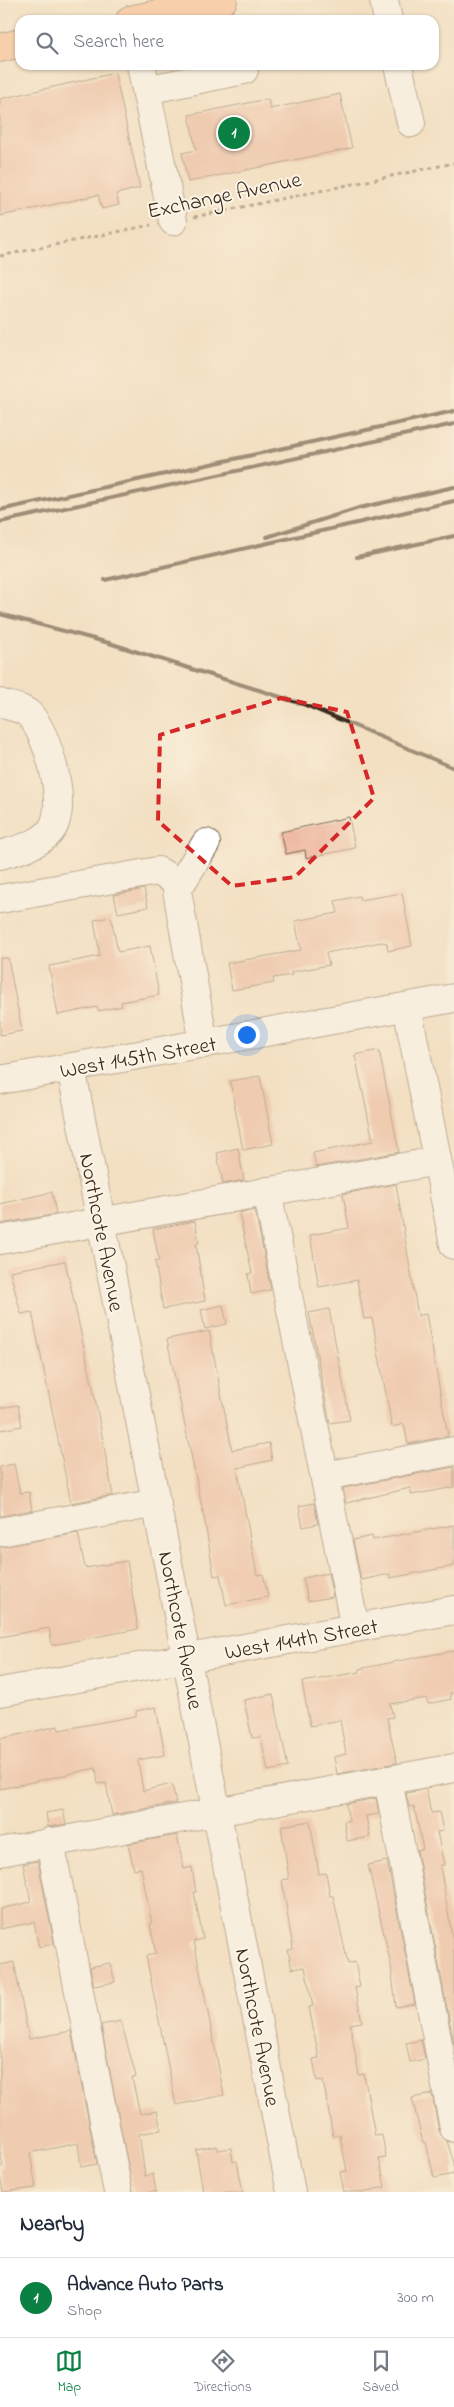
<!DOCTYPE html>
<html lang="en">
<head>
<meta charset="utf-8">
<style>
  body { margin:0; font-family:"Indie Flower",sans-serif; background:#f2f2f3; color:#1f2937 }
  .you { position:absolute; left:246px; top:1034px; width:18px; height:18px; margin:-12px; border:4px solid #fff; border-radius:50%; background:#1a73e8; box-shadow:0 0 0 8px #1a73e833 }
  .badge { display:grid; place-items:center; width:32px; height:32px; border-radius:50%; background:#0b8043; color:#fff; font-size:16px; font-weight:700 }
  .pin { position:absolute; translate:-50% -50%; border:2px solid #fff; box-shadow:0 1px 5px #0006 }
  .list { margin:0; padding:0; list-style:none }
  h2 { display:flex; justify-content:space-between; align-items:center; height:65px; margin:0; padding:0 20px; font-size:21px }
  h2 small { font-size:16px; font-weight:400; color:#747a83 }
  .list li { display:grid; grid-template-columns:32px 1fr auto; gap:15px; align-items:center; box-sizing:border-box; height:80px; padding:0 20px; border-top:1px solid #e0e1e3 }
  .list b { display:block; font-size:19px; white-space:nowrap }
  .list p { margin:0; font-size:16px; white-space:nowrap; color:#747a83 }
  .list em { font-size:16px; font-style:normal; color:#747a83 }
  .icon { flex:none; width:28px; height:28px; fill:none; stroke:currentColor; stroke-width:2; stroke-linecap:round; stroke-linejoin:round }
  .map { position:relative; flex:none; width:454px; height:2192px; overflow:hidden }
  .search { position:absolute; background:#fff; box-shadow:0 1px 4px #0004; left:15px; right:15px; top:15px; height:55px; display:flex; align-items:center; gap:12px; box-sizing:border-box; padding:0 18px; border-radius:15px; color:#747a83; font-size:19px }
  .sheet { height:145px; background:#fff }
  nav { display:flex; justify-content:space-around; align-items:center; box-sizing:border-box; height:70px; border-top:1px solid #e0e1e3; background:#fff; font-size:14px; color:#747a83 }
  nav a { display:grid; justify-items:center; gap:2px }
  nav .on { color:#0b8043 }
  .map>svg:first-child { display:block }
</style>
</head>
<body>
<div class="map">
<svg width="454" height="2192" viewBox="0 0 454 2192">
  <rect width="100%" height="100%" fill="#fcf5e5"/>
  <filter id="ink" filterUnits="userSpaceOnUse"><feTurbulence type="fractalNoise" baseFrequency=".02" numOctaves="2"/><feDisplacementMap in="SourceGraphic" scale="10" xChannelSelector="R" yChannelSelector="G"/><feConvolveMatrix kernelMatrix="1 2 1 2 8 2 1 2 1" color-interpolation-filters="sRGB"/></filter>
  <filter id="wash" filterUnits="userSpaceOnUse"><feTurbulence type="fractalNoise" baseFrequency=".0096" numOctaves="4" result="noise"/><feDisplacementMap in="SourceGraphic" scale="20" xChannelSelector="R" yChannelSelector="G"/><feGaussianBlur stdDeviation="1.12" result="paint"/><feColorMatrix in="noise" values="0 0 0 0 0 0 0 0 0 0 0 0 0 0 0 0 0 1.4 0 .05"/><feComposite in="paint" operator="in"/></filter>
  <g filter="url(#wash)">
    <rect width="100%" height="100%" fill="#f3e0c3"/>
    <g id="blocks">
      <!-- building -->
      <g fill="#ecb29a">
        <polygon points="115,73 140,188 116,194 119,205 102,209 98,195 0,216 0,99"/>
        <polygon points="340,94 352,148 188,182 182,153 196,150 189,115 268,99 270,109"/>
        <polygon points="349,817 355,848 306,858 305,850 286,854 281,832"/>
        <polygon points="144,889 148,907 118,913 114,895"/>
        <polygon points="402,893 412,946 388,951 387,943 381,942 326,953 329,965 291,972 292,975 273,978 274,983 232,990 227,963 301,950 295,921 338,913 335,901 359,896 360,900"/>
        <polygon points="111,917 118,952 150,946 159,995 121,1002 122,1006 98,1011 97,1007 58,1015 49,966 100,956 94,920"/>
        <polygon points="0,958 8,958 22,1031 0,1035"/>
        <polygon points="379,1050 399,1152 316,1167 313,1153 373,1141 355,1055"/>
        <polygon points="260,1076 273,1144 243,1150 230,1081"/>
        <polygon points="238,1148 244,1180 223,1184 217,1153"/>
        <polygon points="396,1184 418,1316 426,1314 448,1436 408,1444 404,1424 392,1427 372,1318 364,1319 357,1280 319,1287 310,1235 349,1228 343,1194"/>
        <polygon points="52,1192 56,1214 0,1224 0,1204"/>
        <polygon points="255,1210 271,1290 251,1294 248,1274 252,1273 239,1213"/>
        <polygon points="195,1221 199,1243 196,1244 205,1301 163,1309 155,1261 159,1261 153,1229"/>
        <polygon points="65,1261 93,1388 113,1495 71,1503 32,1312 21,1314 10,1271"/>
        <polygon points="223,1305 227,1324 205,1329 201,1310"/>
        <polygon points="329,1309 350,1420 330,1423 309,1313"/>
        <polygon points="209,1331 232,1450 269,1443 272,1460 237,1468 257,1575 263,1574 268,1597 226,1605 220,1575 214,1576 204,1517 167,1339"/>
        <polygon points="18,1405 22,1426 0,1430 0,1408"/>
        <polygon points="14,1464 20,1493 29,1492 32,1510 0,1516 0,1467"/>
        <polygon points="454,1467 454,1487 412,1495 410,1488 346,1503 343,1488"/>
        <polygon points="314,1503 318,1524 303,1527 299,1506"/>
        <polygon points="454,1525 454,1566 390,1578 390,1574 361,1580 353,1540 372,1536 373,1540"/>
        <polygon points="78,1533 85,1568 127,1561 138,1629 52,1645 49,1628 0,1637 0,1547"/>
        <polygon points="328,1573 333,1597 308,1601 303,1578"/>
        <polygon points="454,1651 454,1693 450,1693 451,1699 428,1704 426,1698 390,1704 393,1717 387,1718 397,1763 337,1774 334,1757 346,1754 340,1720 310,1726 302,1682 360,1672 359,1669 418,1657"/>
        <polygon points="273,1694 288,1767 268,1771 261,1737 252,1738 244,1700"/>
        <polygon points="156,1707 165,1755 138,1760 143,1791 172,1784 176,1803 112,1815 106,1783 98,1784 96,1768 0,1789 0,1739 58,1726 59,1730 136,1716 136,1711"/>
        <polygon points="426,1789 431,1813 439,1812 443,1831 437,1832 444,1865 440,1866 454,1947 454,2044 417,1851 423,1849 414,1806 409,1807 406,1793"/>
        <polygon points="376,1798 379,1814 366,1816 370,1837 347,1841 344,1821 349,1821 346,1804"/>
        <polygon points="63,1810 66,1824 48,1827 46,1813"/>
        <polygon points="310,1821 319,1874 326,1873 330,1896 333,1896 348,1964 355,1962 360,1987 355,1988 362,2022 350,2024 359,2075 364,2074 375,2136 382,2135 386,2158 379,2159 385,2187 362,2192 344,2192 340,2172 347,2171 340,2135 333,2136 323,2080 317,2081 313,2059 319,2058 309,2007 313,2006 305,1967 292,1969 288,1950 293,1949 282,1880 289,1879 281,1826"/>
        <polygon points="177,1835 184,1869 192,1867 196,1892 194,1892 203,1939 194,1941 224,2095 176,2105 146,1956 156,1954 150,1924 152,1924 141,1868 134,1870 128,1844"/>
        <polygon points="38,1861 54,1944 39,1947 34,1922 0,1929 0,1909 31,1902 23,1864"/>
        <polygon points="387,1861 415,2004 396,2007 391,1965 368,1865"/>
        <polygon points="14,1962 29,2039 71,2031 97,2164 81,2167 78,2143 30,2153 36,2188 3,2192 0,2176 0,2167 3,2167 0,2151 0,1965"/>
        <polygon points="110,1963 115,1982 94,1986 90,1967"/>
        <polygon points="121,2021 136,2077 132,2078 140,2114 157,2111 161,2130 139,2134 145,2176 153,2174 156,2192 133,2192 101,2025"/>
        <polygon points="421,2040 425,2059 410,2062 406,2043"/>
        <polygon points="432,2094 439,2131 447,2141 454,2163 454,2174 434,2178 426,2142 423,2143 412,2098"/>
        <polygon points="217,2146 218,2150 231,2148 233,2162 237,2161 243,2192 203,2192 196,2150"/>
      </g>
    </g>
  </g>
  <g filter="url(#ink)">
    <use href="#blocks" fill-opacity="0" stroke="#7b6a58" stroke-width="1"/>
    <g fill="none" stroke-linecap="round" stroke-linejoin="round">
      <defs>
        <g id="minor">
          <polyline points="384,0 388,20"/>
          <polyline points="141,65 173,221"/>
          <polyline points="398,65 411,123"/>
          <polyline points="146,90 244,70"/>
          <path d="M 0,703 C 8,706 23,708 29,714 C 48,735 65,796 55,823 C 48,843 18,850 0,855"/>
          <polyline points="0,899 158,871 180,884"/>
          <polyline points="407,1007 454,1245"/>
          <polyline points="204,1044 177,890 206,843"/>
          <polyline points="71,1068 291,2192"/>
          <polyline points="0,1080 454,998"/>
          <polyline points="267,1191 355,1628"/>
          <polyline points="0,1240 437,1161"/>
          <polyline points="325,1476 454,1451"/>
          <polyline points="0,1532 157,1503"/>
          <polyline points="0,1692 454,1610"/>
          <polyline points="388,1780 454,2128"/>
          <polyline points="50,1842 118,2192"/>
          <polyline points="0,1852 454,1768"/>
        </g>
        <g id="major">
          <polyline points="130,20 223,0"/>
          <polyline points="0,48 20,43"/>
        </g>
      </defs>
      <!-- minor casing -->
      <use href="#minor" stroke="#7b6a58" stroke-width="30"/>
      <!-- major casing -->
      <use href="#major" stroke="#7b6a58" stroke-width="30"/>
      <!-- path -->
      <g stroke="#7b6a58" stroke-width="3" stroke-dasharray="4 4" stroke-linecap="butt">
        <polyline points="194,217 454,163"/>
        <polyline points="0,256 151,225"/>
      </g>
      <!-- minor -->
      <use href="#minor" stroke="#fff" stroke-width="28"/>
      <!-- major -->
      <use href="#major" stroke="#fcba8d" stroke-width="28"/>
      <!-- rail -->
      <g stroke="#3b2a1e" stroke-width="4">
        <polyline points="0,510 454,411"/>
        <polyline points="0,522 454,424"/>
        <polyline points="267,537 359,508 454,487"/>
        <polyline points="357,557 454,536"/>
        <polyline points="105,580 454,501"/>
        <polyline points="0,614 109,643 303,704 454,768"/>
      </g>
    </g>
  </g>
  <!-- marked area -->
  <path d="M0 0H454V2192H0ZM 281,698 L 347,712 L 374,798 L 295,877 L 232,886 L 158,821 L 160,735 Z" fill="#f3e0c3" fill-opacity=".55" fill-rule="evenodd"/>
  <path fill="none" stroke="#d62828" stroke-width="4" stroke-dasharray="10 6" stroke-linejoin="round" d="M 281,698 L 347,712 L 374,798 L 295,877 L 232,886 L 158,821 L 160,735 Z"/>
  <g text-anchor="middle" stroke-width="4" stroke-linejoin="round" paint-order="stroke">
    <!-- street labels -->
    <g font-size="22" fill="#3b2a1e" stroke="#fcf5e5">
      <text transform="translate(224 194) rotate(-12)" y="8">Exchange Avenue</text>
      <text transform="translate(138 1056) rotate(-10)" y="8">West 145th Street</text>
      <text transform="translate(103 1232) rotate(79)" y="8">Northcote Avenue</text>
      <text transform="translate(182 1630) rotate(79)" y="8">Northcote Avenue</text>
      <text transform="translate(301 1638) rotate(-10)" y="8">West 144th Street</text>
      <text transform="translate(259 2027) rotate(79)" y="8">Northcote Avenue</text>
    </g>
  </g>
</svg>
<div class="you"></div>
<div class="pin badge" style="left:234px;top:133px">1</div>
<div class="search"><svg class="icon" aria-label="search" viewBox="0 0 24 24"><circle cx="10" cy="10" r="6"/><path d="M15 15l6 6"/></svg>Search here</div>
</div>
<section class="sheet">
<h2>Nearby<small></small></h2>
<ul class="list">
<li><span class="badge">1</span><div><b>Advance Auto Parts</b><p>Shop</p></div><em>300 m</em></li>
</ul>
</section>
<nav>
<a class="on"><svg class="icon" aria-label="map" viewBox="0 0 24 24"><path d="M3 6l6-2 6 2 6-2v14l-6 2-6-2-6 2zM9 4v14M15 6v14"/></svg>Map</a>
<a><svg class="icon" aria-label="directions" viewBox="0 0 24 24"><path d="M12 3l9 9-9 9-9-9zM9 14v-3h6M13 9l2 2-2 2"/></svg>Directions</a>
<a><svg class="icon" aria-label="saved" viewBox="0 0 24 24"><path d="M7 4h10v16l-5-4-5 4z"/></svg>Saved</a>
</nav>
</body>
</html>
